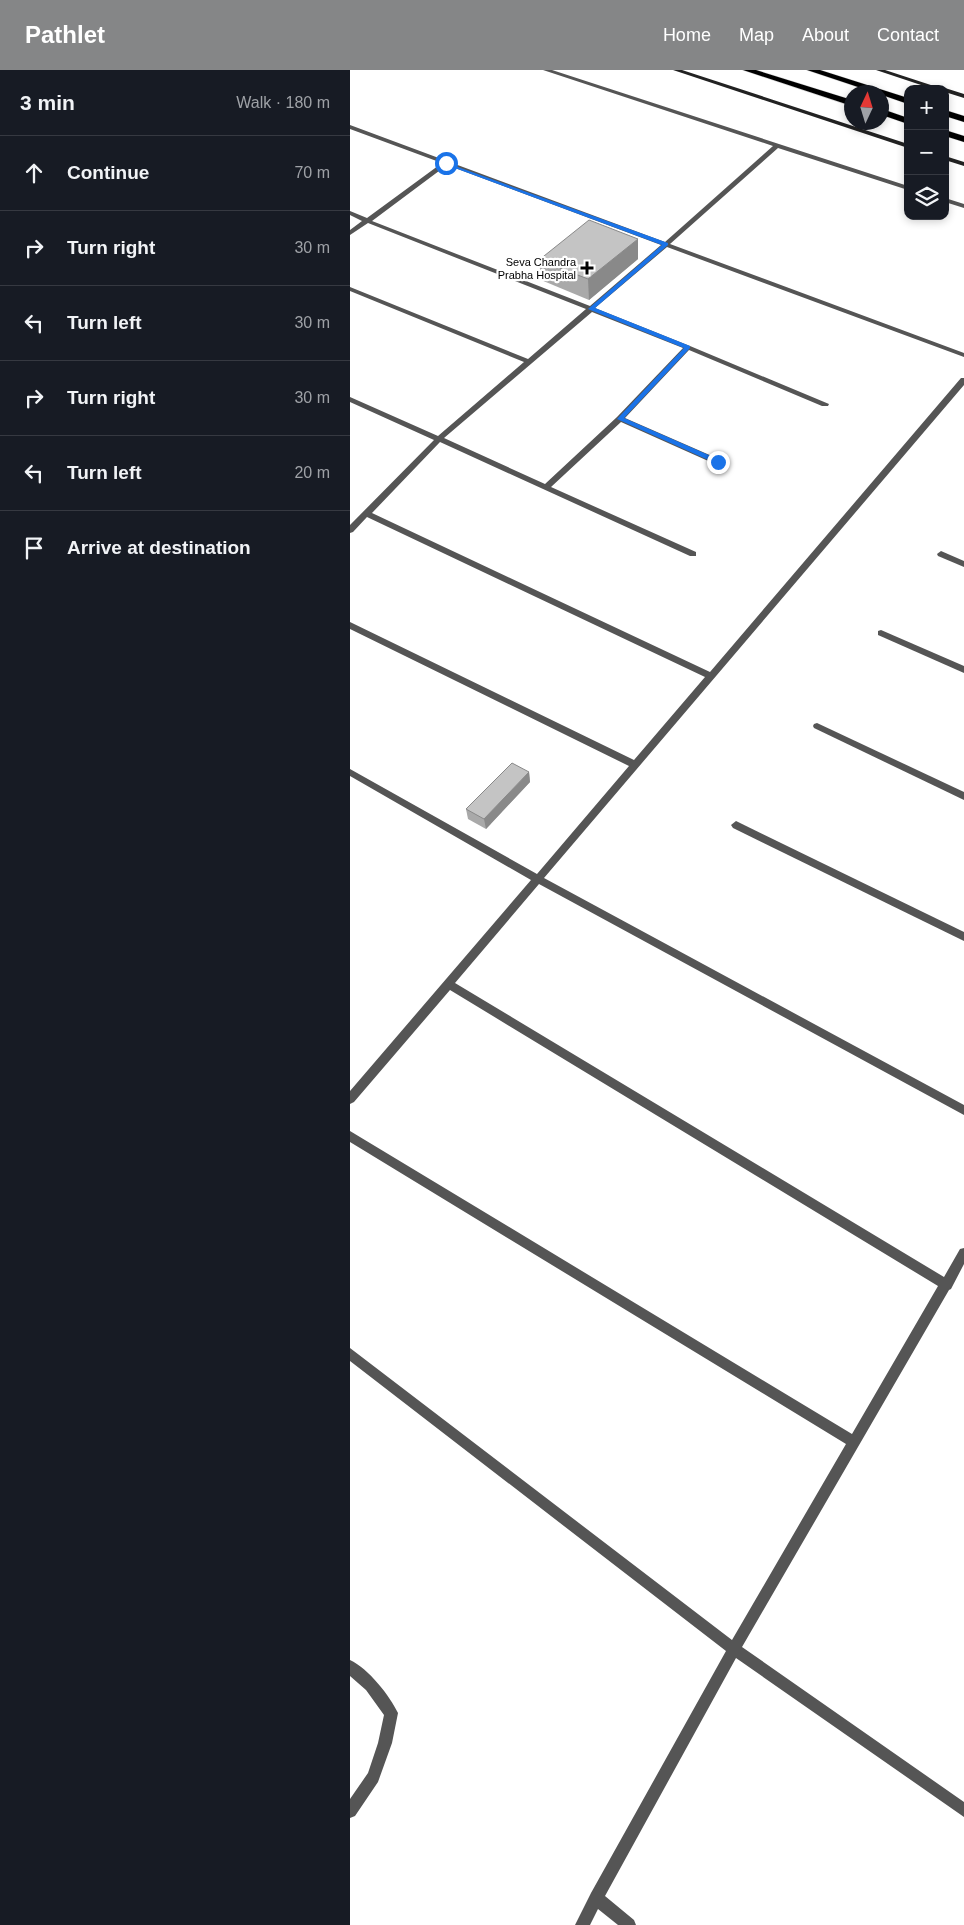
<!DOCTYPE html>
<html lang="en">
<head>
<meta charset="utf-8">
<style>
  body { margin:0; font-family:Arial,sans-serif; background:#20242c; color:#f1f3f6 }
  .controls { position:absolute; right:15px; top:15px; display:grid; overflow:hidden; border-radius:10px; box-shadow:0 2px 8px #0003 }
  .controls button { width:45px; height:45px; display:grid; place-items:center; padding:0; border:0; border-bottom:1px solid #363941; background:#171b24; color:#f1f3f6; font:25px sans-serif }
  .compass { position:absolute; left:494px; top:15px; width:45px; height:45px; border-radius:50%; background:#171b24; box-shadow:0 2px 8px #0003; rotate:4deg }
  .stop { position:absolute; width:15px; height:15px; margin:-11px; border:4px solid #1a73e8; border-radius:50%; background:#fff }
  .stop.end { background:#1a73e8; border-color:#fff; box-shadow:0 1px 5px #0008 }
  .list { margin:0; padding:0; list-style:none }
  h2 { display:flex; justify-content:space-between; align-items:center; height:65px; margin:0; padding:0 20px; font-size:21px }
  h2 small { font-size:16px; font-weight:400; color:#9ea1a6 }
  .list li { display:grid; grid-template-columns:32px 1fr auto; gap:15px; align-items:center; box-sizing:border-box; height:75px; padding:0 20px; border-top:1px solid #363941 }
  .list b { display:block; font-size:19px; white-space:nowrap }
  .list em { font-size:16px; font-style:normal; color:#9ea1a6 }
  .icon { flex:none; width:28px; height:28px; fill:none; stroke:currentColor; stroke-width:2; stroke-linecap:round; stroke-linejoin:round }
  .map { position:relative; flex:none; width:614px; height:1855px; overflow:hidden }
  header { display:flex; align-items:center; gap:30px; box-sizing:border-box; height:70px; padding:0 25px; background:#858687; color:#fff }
  header strong { font-size:24px }
  nav { display:flex; gap:28px; margin-inline-start:auto; font-size:18px }
  main { display:flex }
  aside { flex:1; background:#171b24 }
  .map>svg:first-child { display:block }
</style>
</head>
<body>
<header>
<strong>Pathlet</strong>
<nav><a>Home</a><a>Map</a><a>About</a><a>Contact</a></nav>
</header>
<main>
<aside>
<h2>3 min<small>Walk · 180 m</small></h2>
<ul class="list">
<li><svg class="icon" aria-label="ahead" viewBox="0 0 24 24"><path d="M12 20V5M6 11l6-6 6 6"/></svg><div><b>Continue</b></div><em>70 m</em></li>
<li><svg class="icon" aria-label="right" viewBox="0 0 24 24"><path d="M7 20v-9h11M14 6l5 5-5 5"/></svg><div><b>Turn right</b></div><em>30 m</em></li>
<li><svg class="icon" aria-label="left" viewBox="0 0 24 24"><path d="M17 20v-9H6M10 6l-5 5 5 5"/></svg><div><b>Turn left</b></div><em>30 m</em></li>
<li><svg class="icon" aria-label="right" viewBox="0 0 24 24"><path d="M7 20v-9h11M14 6l5 5-5 5"/></svg><div><b>Turn right</b></div><em>30 m</em></li>
<li><svg class="icon" aria-label="left" viewBox="0 0 24 24"><path d="M17 20v-9H6M10 6l-5 5 5 5"/></svg><div><b>Turn left</b></div><em>20 m</em></li>
<li><svg class="icon" aria-label="arrive" viewBox="0 0 24 24"><path d="M6 21V4h12l-3 4 3 4H6"/></svg><div><b>Arrive at destination</b></div></li>
</ul>
</aside>
<div class="map">
<svg width="614" height="1855" viewBox="0 0 614 1855">
  <rect width="100%" height="100%" fill="#fff"/>
  <g fill="none" stroke-linecap="round" stroke-linejoin="round">
    <defs>
      <g id="highway">
        <polygon points="393,0 406,0 502,30 502,36"/>
        <polygon points="457,0 470,0 558,28 558,34 532,25 532,22 523,22"/>
        <polygon points="532,39 558,48 558,54 532,45"/>
        <polygon points="595,40 614,46 614,52 595,46"/>
        <polygon points="595,60 614,66 614,72 595,66"/>
      </g>
    </defs>
    <!-- highway casing -->
    <use href="#highway" stroke="#dbdbdb" stroke-width="1"/>
    <!-- street -->
    <g fill="#555" fill-rule="evenodd">
      <path d="M 193,0 L 202,0 L 558,116 L 558,120 L 428,78 L 320,174 L 614,283 L 614,287 L 317,177 L 245,238 L 340,276 L 479,334 L 478,336 L 472,336 L 339,280 L 275,348 L 371,390 L 371,394 L 365,394 L 271,352 L 201,417 L 346,482 L 346,486 L 340,486 L 90,372 L 22,443 L 360,602 L 611,308 L 614,308 L 614,315 L 194,808 L 614,1035 L 614,1045 L 189,814 L 105,913 L 594,1207 L 610,1179 L 614,1178 L 614,1194 L 601,1219 L 599,1220 L 392,1577 L 614,1732 L 614,1747 L 386,1588 L 255,1826 L 284,1850 L 286,1855 L 268,1855 L 248,1839 L 240,1855 L 225,1855 L 241,1823 L 376,1581 L 0,1291 L 0,1278 L 382,1570 L 496,1374 L 0,1072 L 0,1061 L 502,1364 L 588,1216 L 100,920 L 4,1032 L 0,1034 L 0,1021 L 181,810 L 0,706 L 0,699 L 187,804 L 279,696 L 0,559 L 0,552 L 284,690 L 355,607 L 17,447 L 3,462 L 0,463 L 0,455 L 84,370 L 0,332 L 0,327 L 88,366 L 174,292 L 0,221 L 0,217 L 178,289 L 236,239 L 18,153 L 0,165 L 0,160 L 12,151 L 0,145 L 0,141 L 17,148 L 92,93 L 0,59 L 0,55 L 315,172 L 423,76 ZM 97,95 L 311,175 L 240,236 L 22,151 ZM 242,242 L 333,278 L 267,347 L 195,414 L 94,368 Z"/>
      <polygon points="595,128 614,134 614,138 595,132"/>
      <polygon points="591,481 614,491 614,497 588,486 587,484"/>
      <polygon points="531,560 614,596 614,603 528,565 528,561"/>
      <polygon points="467,653 614,722 614,730 464,658 463,656 464,654"/>
      <polygon points="386,751 614,862 614,871 383,758 381,755"/>
      <path d="M 0,1590 C 18,1598 40,1626 48,1643 L 42,1673 L 28,1712 L 5,1746 L 0,1748 L 0,1729 L 18,1703 L 28,1673 L 34,1645 L 16,1620 L 0,1606 Z"/>
    </g>
    <!-- secondary -->
    <g fill="#222" fill-rule="evenodd">
      <polygon points="323,0 332,0 558,74 558,78"/>
      <polygon points="526,0 535,0 593,19 583,19"/>
      <polygon points="595,18 614,24 614,28 595,22 595,19 593,19"/>
      <polygon points="595,86 614,92 614,96 595,90"/>
    </g>
    <!-- highway -->
    <use href="#highway" fill="#000" fill-rule="evenodd"/>
  </g>
  <!-- wall -->
  <g fill="#a9a9a9">
    <polygon points="288,169 288,189 239,230 191,210 189,190"/>
    <polygon points="179,702 180,712 136,759 118,749 116,739"/>
  </g>
  <!-- shaded-wall -->
  <g fill="#898989">
    <polygon points="288,169 288,189 239,230 238,209"/>
    <polygon points="179,702 180,712 136,759 134,749"/>
  </g>
  <!-- building -->
  <g fill="#c4c4c4" stroke="#898989">
    <polygon points="239,150 288,169 238,209 189,190"/>
    <polygon points="162,693 179,702 134,749 116,739"/>
  </g>
  <!-- route -->
  <polygon fill="#1a73e8" points="94,92 318,173 318,175 245,238 340,276 340,278 274,348 370,390 370,393 365,393 267,349 334,278 238,239 312,175 94,94"/>
  <!-- markers -->
  <path fill="#000" stroke="#fff" stroke-width="2" d="M234.5 190.5h5v5h5v5h-5v5h-5v-5h-5v-5h5z"/>
  <g text-anchor="middle" stroke-width="4.5" stroke-linejoin="round" paint-order="stroke">
    <!-- far-poi labels -->
    <g font-size="11" fill="#000" stroke="#fff" text-anchor="end">
      <text x="226" y="196">Seva Chandra<tspan x="226" dy="13">Prabha Hospital</tspan></text>
    </g>
  </g>
</svg>
<div class="controls">
<button>+</button>
<button>−</button>
<button><svg class="icon" aria-label="layers" viewBox="0 0 24 24"><path d="M12 4l9 5-9 5-9-5zM3 14l9 5 9-5"/></svg></button>
</div>
<svg class="compass" viewBox="-18 -18 36 36"><path d="M0-13l5 13h-10z" fill="#e53935"/><path d="M0 13l5-13h-10z" fill="#9ea1a6"/></svg>
<div class="stop" style="left:96px;top:93px"></div>
<div class="stop end" style="left:368px;top:392px"></div>
</div>
</main>
</body>
</html>
